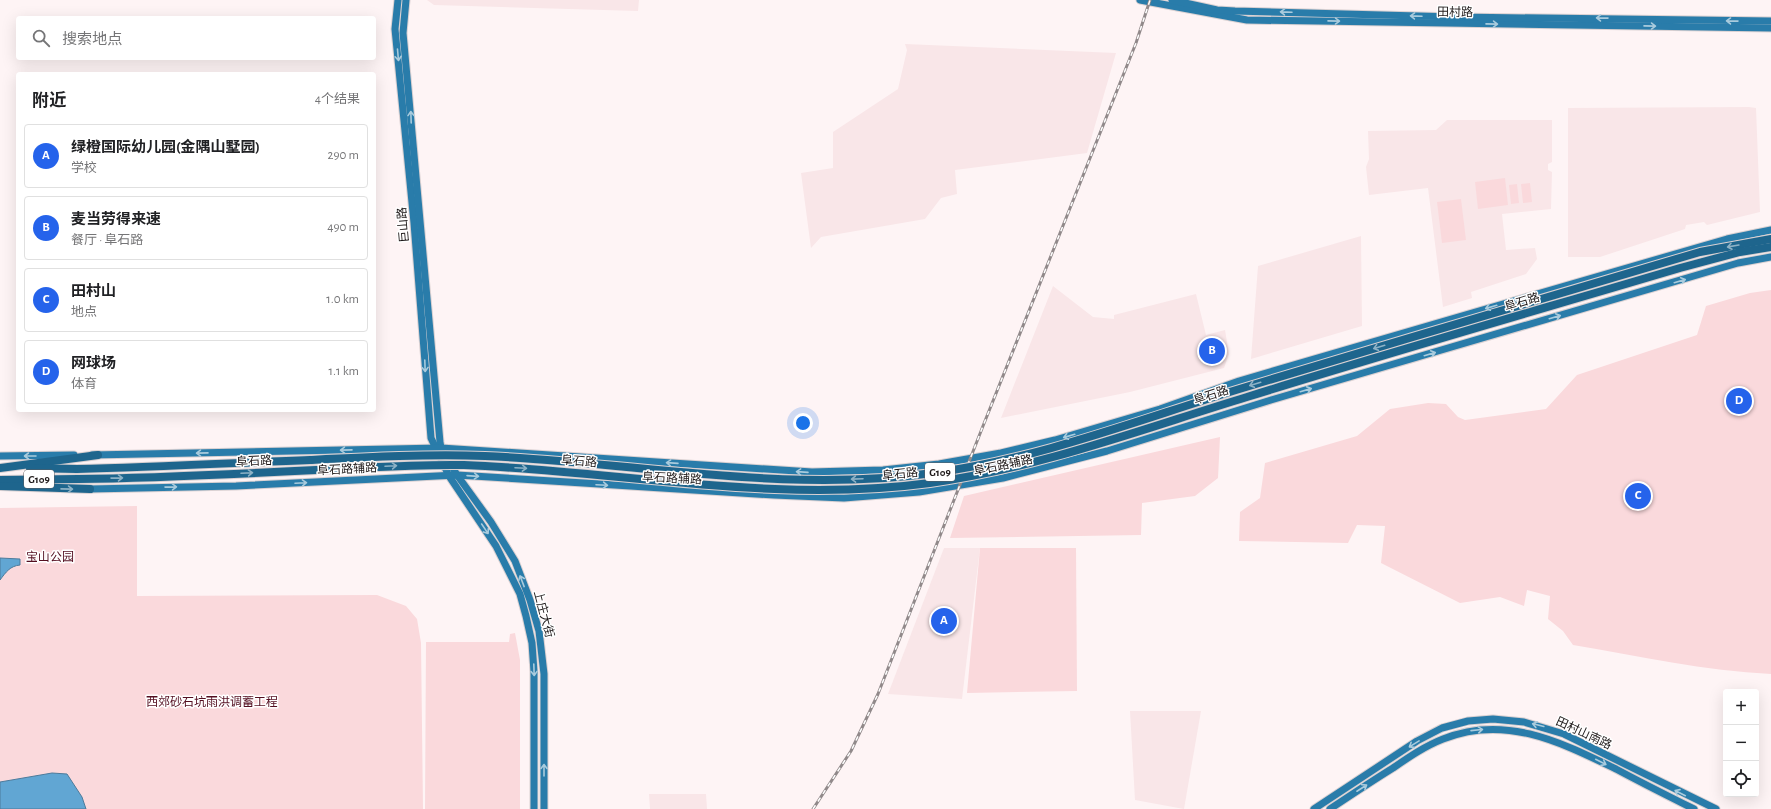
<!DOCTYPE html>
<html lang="zh">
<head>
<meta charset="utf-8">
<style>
  body { margin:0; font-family:"Alegreya Sans","Noto Sans SC",sans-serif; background:#f2f2f2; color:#202124 }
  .controls { position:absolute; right:12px; bottom:12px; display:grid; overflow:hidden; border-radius:4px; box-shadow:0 4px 16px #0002 }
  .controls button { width:36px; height:36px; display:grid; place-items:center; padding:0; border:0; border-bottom:1px solid #e0e0e0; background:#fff; color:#202124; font:20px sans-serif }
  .you { position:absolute; left:803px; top:423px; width:14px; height:14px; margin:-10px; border:3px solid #fff; border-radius:50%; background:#1a73e8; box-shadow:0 0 0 6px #1a73e833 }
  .badge { display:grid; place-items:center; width:26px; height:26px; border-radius:50%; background:#2563eb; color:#fff; font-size:13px; font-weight:700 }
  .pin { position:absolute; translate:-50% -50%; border:2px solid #fff; box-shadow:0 1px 4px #0006 }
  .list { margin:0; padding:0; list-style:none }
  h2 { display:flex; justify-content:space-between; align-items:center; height:52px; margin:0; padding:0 16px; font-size:17px }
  h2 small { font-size:13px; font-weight:400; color:#757577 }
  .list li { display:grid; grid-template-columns:26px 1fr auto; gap:12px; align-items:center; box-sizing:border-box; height:64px; margin:0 8px 8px; padding:0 8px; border:1px solid #e0e0e0; border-radius:4px }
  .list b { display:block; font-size:15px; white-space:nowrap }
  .list p { margin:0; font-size:13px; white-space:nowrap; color:#757577 }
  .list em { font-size:13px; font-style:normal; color:#757577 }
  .icon { flex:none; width:22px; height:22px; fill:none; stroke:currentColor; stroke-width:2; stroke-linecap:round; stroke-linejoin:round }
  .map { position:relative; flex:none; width:1771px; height:809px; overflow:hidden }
  .search { position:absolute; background:#fff; box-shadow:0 4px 16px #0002; left:16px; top:16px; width:360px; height:44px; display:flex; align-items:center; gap:10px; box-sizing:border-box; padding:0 14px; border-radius:4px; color:#757577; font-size:15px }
  .panel { position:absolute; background:#fff; box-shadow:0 4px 16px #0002; left:16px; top:72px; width:360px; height:340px; border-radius:4px }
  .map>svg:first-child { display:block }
</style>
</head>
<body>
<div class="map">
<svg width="1771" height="809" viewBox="0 0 1771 809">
  <rect width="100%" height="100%" fill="#fef4f5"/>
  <!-- built -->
  <g fill="#f9e6e8">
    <polygon points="427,0 639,0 638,11 434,5"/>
    <polygon points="905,44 1116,53 1087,153 955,170 957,194 941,198 925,219 821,237 811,248 801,173 833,168 833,132 898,89 907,50"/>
    <polygon points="1749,107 1756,108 1760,212 1707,225 1704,222 1686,225 1685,229 1600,257 1568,257 1568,108"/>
    <polygon points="1447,120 1552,120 1552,162 1548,164 1548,170 1552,172 1551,209 1502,214 1506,250 1535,248 1537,259 1526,274 1471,292 1472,298 1443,307 1428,188 1369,195 1366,167 1369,159 1368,131 1436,130"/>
    <polygon points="1361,236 1362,326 1251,359 1258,266"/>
    <polygon points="1053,286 1093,317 1114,319 1114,315 1196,294 1206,335 1225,330 1229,354 1224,368 1130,392 1001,418"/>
    <polygon points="944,548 980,548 962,699 888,694"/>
    <polygon points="1130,711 1201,711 1184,809 1135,800"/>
    <polygon points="649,794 706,794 707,809 650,809"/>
  </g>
  <!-- green -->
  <g fill="#fad9dc">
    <polygon points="1505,178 1508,205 1478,209 1475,182"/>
    <polygon points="1530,183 1532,202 1523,203 1521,184"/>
    <polygon points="1517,184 1519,203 1511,204 1509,185"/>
    <polygon points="1461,199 1466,240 1442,243 1437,202"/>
    <path d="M 1771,290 L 1771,674 C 1705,671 1639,656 1573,645 L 1563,631 L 1548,619 L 1550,596 L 1527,590 L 1524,606 L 1500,597 L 1460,603 L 1381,563 L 1385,526 L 1357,525 L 1348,543 L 1239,541 L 1240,512 L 1260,498 L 1265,463 L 1357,436 L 1390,409 L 1428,403 L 1446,404 L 1458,417 L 1465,420 L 1546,409 L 1577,375 L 1697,335 L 1706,306 L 1750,293 Z"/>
    <polygon points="1220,437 1218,478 1195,496 1142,503 1141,535 950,538 964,496"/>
    <polygon points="137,506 137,596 377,595 406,606 417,619 421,643 423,809 0,809 0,508"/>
    <polygon points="980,548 1076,548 1077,691 967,693"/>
    <polygon points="515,633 520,660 520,809 425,809 426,642 509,642 510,634"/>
  </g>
  <!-- water -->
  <g fill="#61a6d3" stroke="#4d7b9b">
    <path d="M 0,558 L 20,559 L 20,565 C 10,566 6,572 0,580 Z"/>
    <polygon points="52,773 67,774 82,797 86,809 0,809 0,782"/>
  </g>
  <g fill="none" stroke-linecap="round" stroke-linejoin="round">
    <defs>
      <g id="major">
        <polyline points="398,0 395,29 414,223 431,438 449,476 496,546 520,594 526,616 532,643 534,672 534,809"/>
        <polyline points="406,0 403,33 440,442 441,448 457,475 491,522 515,561 530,600 539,631 544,674 544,809"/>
        <polyline points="1140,0 1247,20 1771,28"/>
        <polyline points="1172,0 1217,10 1235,11 1456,17 1771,21"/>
        <polyline points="92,455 441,448 812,472 883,470 939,464 1001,453 1055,440 1160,409 1239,381 1472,313 1727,239 1771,230"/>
        <polyline points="0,456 74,455"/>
        <polyline points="90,489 236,486 457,475 774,495 844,498 919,492 1003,478 1107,451 1271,400 1738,263 1771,257"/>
        <polyline points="1314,809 1417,741 1442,728 1468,721 1493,719 1524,722 1564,734 1716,809"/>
        <path d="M 1330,809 C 1351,795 1372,781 1393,768 C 1409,757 1425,746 1443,739 C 1505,714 1560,742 1616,769 C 1642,783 1668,796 1694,809"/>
      </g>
      <g id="highway">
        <polyline points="0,468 98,455"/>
        <polyline points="30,468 77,469"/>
        <polyline points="0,480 78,479"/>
        <polyline points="0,486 90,489"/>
      </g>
    </defs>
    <!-- major casing -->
    <use href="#major" stroke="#dad1d2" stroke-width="9"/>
    <!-- highway casing -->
    <use href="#highway" stroke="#dad1d2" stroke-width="10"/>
    <!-- major -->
    <use href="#major" stroke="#297caa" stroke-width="7"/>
    <!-- highway -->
    <use href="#highway" stroke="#1e658d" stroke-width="8"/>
    <defs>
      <polyline id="rail" points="813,809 851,751 878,694 983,426 1136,43 1150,0"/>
    </defs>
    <!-- rail casing -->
    <use href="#rail" stroke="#91898a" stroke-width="3"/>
    <!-- rail -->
    <use href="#rail" stroke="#fff" stroke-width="1.5" stroke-dasharray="4.5" stroke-linecap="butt"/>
    <defs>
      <g id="highway-bridge">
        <path d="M 77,469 C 155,467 233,463 310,460 C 369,457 427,454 485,456 C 634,462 784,494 933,473 C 1040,459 1143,418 1246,387 C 1397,341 1549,297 1700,252 L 1771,239"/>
        <path d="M 78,479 C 157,478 237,474 316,470 C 365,468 414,464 464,465 C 619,471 775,504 930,483 C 1039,468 1142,429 1247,397 C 1391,352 1535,311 1680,268 L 1740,252 L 1771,247"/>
      </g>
    </defs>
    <!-- highway-bridge casing -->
    <use href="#highway-bridge" stroke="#dad1d2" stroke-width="10" stroke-linecap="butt"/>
    <!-- highway-bridge -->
    <use href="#highway-bridge" stroke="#1e658d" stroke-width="8"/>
  </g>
  <!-- one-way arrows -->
  <defs><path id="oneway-shaft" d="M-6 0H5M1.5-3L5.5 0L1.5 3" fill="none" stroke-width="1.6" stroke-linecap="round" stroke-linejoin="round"/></defs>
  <g stroke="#a9cbdd">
    <use href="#oneway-shaft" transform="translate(1286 12) rotate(-178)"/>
    <use href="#oneway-shaft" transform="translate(1416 16) rotate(-178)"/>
    <use href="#oneway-shaft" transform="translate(1602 18) rotate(-179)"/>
    <use href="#oneway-shaft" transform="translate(1334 21) rotate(1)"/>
    <use href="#oneway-shaft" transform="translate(1732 21) rotate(-179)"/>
    <use href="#oneway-shaft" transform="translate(1492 24) rotate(1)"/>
    <use href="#oneway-shaft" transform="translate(1650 26) rotate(1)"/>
    <use href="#oneway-shaft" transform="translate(398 55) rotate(85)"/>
    <use href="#oneway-shaft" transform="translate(411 117) rotate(-92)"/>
    <use href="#oneway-shaft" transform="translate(1680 281) rotate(-16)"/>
    <use href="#oneway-shaft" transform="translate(1491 307) rotate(164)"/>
    <use href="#oneway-shaft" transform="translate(1555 317) rotate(-16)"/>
    <use href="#oneway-shaft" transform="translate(1430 354) rotate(-16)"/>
    <use href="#oneway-shaft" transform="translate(425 366) rotate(88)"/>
    <use href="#oneway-shaft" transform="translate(1306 390) rotate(-16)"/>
    <use href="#oneway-shaft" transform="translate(1069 436) rotate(164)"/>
    <use href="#oneway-shaft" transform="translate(346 450) rotate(179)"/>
    <use href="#oneway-shaft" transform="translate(202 453) rotate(179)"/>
    <use href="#oneway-shaft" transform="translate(30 456) rotate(180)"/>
    <use href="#oneway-shaft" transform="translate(672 463) rotate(-176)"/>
    <use href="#oneway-shaft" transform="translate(802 472) rotate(-176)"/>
    <use href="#oneway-shaft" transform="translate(473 476) rotate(4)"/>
    <use href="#oneway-shaft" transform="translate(301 483) rotate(-3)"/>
    <use href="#oneway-shaft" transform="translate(602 485) rotate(3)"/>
    <use href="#oneway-shaft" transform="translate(171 487) rotate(-1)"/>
    <use href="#oneway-shaft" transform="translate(485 529) rotate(56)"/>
    <use href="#oneway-shaft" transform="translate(522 581) rotate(-111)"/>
    <use href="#oneway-shaft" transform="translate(534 670) rotate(88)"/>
    <use href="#oneway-shaft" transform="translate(1538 725) rotate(-166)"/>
    <use href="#oneway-shaft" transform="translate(1477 730) rotate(-6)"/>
    <use href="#oneway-shaft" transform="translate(1414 744) rotate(148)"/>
    <use href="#oneway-shaft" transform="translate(1601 762) rotate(27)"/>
    <use href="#oneway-shaft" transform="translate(544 770) rotate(-90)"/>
    <use href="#oneway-shaft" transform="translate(1362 788) rotate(-33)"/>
    <use href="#oneway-shaft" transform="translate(1680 793) rotate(-153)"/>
  </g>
  <g stroke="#8eb2c6">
    <use href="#oneway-shaft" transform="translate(1733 246) rotate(170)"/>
    <use href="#oneway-shaft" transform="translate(1379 347) rotate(163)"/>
    <use href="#oneway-shaft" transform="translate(1255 384) rotate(163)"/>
    <use href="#oneway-shaft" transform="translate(391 466) rotate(-3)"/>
    <use href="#oneway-shaft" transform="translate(521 468) rotate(3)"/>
    <use href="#oneway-shaft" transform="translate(247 473) rotate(-3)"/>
    <use href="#oneway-shaft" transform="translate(117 478) rotate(-1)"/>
    <use href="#oneway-shaft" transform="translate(857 479) rotate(178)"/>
    <use href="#oneway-shaft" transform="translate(67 489) rotate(1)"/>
  </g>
  <g text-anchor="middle" stroke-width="3" stroke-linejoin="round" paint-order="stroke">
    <!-- shield labels -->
    <g fill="#fff" stroke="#615d5d" stroke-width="1">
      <rect x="925" y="463" width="30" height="18" rx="3"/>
      <rect x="24" y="470" width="30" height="18" rx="3"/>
    </g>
    <g font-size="11" font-weight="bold" fill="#1d1818">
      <text x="940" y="476">G109</text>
      <text x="39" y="483">G109</text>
    </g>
    <!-- street labels -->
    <g font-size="12" fill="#1d1818" stroke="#fff">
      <text transform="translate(1455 12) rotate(1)" y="4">田村路</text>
      <text transform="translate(403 225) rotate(-95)" y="4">巨山路</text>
      <text transform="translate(1522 302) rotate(-17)" y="4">阜石路</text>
      <text transform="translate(1211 395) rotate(-18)" y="4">阜石路</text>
      <text transform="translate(254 461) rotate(-3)" y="4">阜石路</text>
      <text transform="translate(579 461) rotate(5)" y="4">阜石路</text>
      <text transform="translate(1003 465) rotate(-12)" y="4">阜石路辅路</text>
      <text transform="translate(347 469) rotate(-3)" y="4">阜石路辅路</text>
      <text transform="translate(900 474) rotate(-6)" y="4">阜石路</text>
      <text transform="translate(672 478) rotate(3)" y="4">阜石路辅路</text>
      <text transform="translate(544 614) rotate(75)" y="4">上庄大街</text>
      <text transform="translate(1584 733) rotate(25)" y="4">田村山南路</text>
    </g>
    <!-- park labels -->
    <g font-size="12" fill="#530e20" stroke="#fff">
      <text x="50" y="561">宝山公园</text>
      <text x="212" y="706">西郊砂石坑雨洪调蓄工程</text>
    </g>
  </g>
</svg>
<div class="controls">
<button>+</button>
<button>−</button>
<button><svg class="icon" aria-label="locate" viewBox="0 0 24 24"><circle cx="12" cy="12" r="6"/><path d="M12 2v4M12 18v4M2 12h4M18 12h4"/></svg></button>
</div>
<div class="you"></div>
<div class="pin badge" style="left:944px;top:621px">A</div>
<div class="pin badge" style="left:1212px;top:351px">B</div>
<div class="pin badge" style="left:1638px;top:496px">C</div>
<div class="pin badge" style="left:1739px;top:401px">D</div>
<div class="search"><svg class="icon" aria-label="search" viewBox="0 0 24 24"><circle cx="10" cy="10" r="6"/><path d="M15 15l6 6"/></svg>搜索地点</div>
<section class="panel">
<h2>附近<small>4个结果</small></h2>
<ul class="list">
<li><span class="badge">A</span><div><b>绿橙国际幼儿园(金隅山墅园)</b><p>学校</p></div><em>290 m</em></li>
<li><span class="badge">B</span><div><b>麦当劳得来速</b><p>餐厅 · 阜石路</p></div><em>490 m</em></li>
<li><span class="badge">C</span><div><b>田村山</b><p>地点</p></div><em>1.0 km</em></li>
<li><span class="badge">D</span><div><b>网球场</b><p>体育</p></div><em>1.1 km</em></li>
</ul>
</section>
</div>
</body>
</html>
